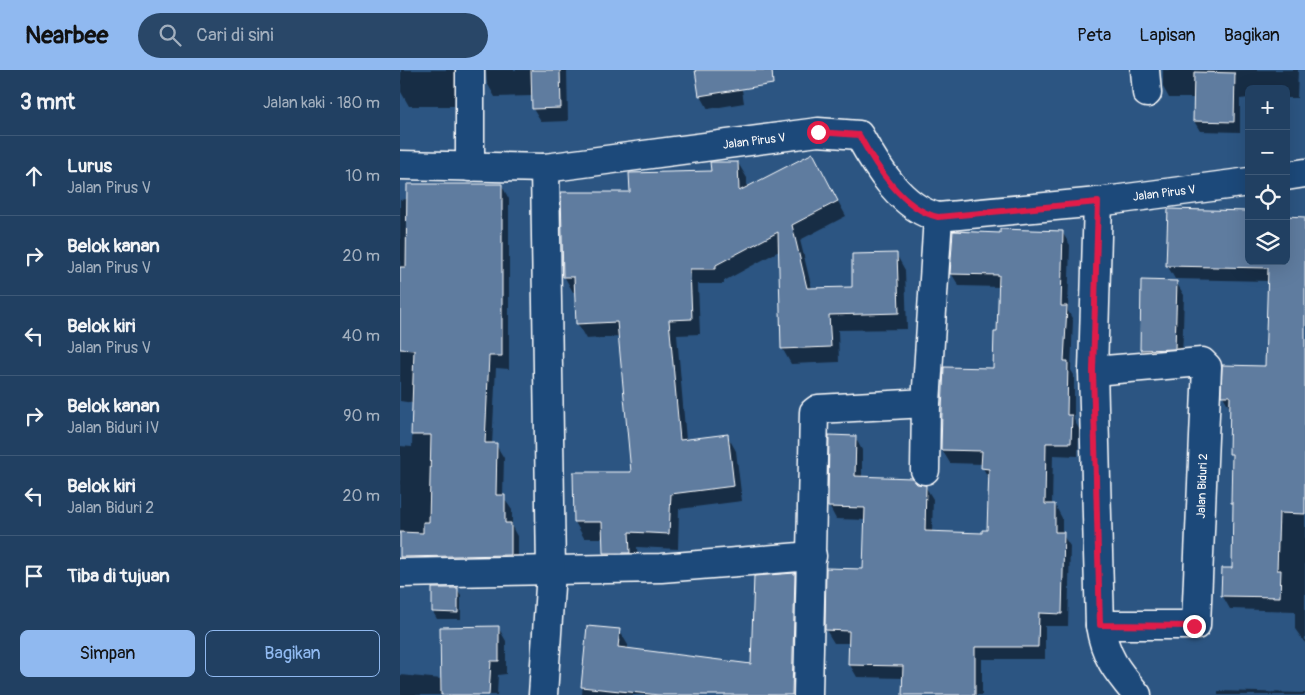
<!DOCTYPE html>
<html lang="id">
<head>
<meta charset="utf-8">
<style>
  body { margin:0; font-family:Pangolin,sans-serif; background:#294768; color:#f1f3f6 }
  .controls { position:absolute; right:15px; top:15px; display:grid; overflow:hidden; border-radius:8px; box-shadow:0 5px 20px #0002 }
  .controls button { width:45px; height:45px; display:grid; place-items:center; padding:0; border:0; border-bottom:1px solid #3e5977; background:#214062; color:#f1f3f6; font:25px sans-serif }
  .stop { position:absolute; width:15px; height:15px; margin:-11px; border:4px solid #e11d48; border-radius:50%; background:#fff }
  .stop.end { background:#e11d48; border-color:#fff; box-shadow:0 1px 5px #0008 }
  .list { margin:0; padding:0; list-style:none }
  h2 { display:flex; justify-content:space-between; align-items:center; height:65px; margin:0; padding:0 20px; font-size:21px }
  h2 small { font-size:16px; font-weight:400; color:#a2afbe }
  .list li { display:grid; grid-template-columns:32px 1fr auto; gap:15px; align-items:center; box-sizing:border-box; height:80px; padding:0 20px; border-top:1px solid #3e5977 }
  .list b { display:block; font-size:19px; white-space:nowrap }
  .list p { margin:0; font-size:16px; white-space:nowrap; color:#a2afbe }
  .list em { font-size:16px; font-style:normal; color:#a2afbe }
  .actions { display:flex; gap:10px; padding:15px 20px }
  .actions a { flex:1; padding:11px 0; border:1px solid #90b9f0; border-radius:8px; text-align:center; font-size:18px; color:#90b9f0 }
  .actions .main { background:#90b9f0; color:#111 }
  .icon { flex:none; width:28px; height:28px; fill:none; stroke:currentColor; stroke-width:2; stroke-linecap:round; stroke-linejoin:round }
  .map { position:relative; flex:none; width:905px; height:625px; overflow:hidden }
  header { display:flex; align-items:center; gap:30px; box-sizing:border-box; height:70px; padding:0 25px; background:#90b9f0; color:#111 }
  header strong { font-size:24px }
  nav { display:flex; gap:28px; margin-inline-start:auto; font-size:18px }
  .search { width:350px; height:45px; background:#294768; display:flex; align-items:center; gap:12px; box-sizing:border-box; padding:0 18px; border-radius:28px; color:#a2afbe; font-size:19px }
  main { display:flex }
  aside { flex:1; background:#214062 }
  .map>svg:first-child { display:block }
</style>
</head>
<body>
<header>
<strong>Nearbee</strong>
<div class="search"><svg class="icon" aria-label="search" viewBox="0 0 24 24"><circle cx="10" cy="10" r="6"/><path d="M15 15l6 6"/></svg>Cari di sini</div>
<nav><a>Peta</a><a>Lapisan</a><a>Bagikan</a></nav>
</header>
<main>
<aside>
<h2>3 mnt<small>Jalan kaki · 180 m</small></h2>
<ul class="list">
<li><svg class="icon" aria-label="ahead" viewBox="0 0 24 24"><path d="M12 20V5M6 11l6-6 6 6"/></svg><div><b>Lurus</b><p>Jalan Pirus V</p></div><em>10 m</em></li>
<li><svg class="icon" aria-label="right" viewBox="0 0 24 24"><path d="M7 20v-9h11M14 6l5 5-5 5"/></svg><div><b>Belok kanan</b><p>Jalan Pirus V</p></div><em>20 m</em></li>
<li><svg class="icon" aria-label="left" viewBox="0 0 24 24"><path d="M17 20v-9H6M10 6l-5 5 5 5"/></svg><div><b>Belok kiri</b><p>Jalan Pirus V</p></div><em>40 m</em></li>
<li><svg class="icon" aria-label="right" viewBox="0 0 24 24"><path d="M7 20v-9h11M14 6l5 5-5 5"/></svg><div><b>Belok kanan</b><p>Jalan Biduri IV</p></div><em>90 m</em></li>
<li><svg class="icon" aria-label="left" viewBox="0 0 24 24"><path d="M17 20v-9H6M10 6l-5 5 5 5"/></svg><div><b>Belok kiri</b><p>Jalan Biduri 2</p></div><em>20 m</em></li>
<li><svg class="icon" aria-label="arrive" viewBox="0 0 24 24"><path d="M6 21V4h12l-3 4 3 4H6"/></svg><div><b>Tiba di tujuan</b></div></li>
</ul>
<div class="actions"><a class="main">Simpan</a><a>Bagikan</a></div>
</aside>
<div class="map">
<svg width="905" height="625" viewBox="0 0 905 625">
  <rect width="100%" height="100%" fill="#2c5582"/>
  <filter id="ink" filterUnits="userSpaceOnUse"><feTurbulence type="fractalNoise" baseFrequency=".02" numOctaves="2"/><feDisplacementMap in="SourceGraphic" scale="10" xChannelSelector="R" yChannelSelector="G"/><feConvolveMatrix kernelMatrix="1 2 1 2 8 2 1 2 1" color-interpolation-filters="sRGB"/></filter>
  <g filter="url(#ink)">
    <!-- shadow -->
    <g fill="#0007">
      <polygon points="1,0 70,0 62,27 54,27 54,36 9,36 1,22"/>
      <polygon points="86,0 167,0 168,51 141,52 133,39 133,26 95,27 87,13"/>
      <polygon points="297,0 339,0 344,33 308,39 301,26"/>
      <polygon points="763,0 898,0 897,28 886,28 886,19 849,19 849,28 840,29 840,62 800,61 794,51 795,28 769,28 763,17"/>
      <polygon points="338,93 347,108 347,119 421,100 446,146 400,170 412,219 454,218 496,184 505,200 507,259 438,260 439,292 391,294 382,278 379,181 324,211 324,214 298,214 300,264 277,265 286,370 327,365 336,381 342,431 279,439 278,479 237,477 238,498 213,499 204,483 204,468 184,468 175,452 174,403 232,403 220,267 186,269 177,253 176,222 173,222 164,206 231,124 312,102"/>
      <polygon points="102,116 109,129 109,299 96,298 92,375 96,375 104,388 103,427 112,440 112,457 118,468 118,498 0,500 0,376 12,377 13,333 0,331 0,130"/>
      <polygon points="905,148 905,573 895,559 895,541 830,539 822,525 833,500 834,437 832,433 831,340 823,326 867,297 869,211 775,209 767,195 886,191"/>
      <polygon points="662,162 670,175 668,241 673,250 671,300 674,305 674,350 679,359 678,386 653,385 652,435 655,435 662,448 662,464 670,476 668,556 645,556 645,589 582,589 582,625 504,625 504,608 457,607 450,595 450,573 434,573 426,560 464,500 466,450 436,449 429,436 455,367 462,380 462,408 525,416 533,429 532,463 584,464 588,461 590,411 583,398 583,394 550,393 542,380 594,299 600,217 559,216 551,203 601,164"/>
      <polygon points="742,211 776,212 784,225 782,292 749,293 741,280"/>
      <polygon points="394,504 403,520 401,625 182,625 188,557 219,560 228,575 228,579 352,596"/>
      <polygon points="33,519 57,519 61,525 61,549 37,549 33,542"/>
      <polygon points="98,557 106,571 106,604 98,605 97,625 0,625 0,605 42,609"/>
      <polygon points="818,621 905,623 905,625 818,625"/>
    </g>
    <!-- building -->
    <g fill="#5e7c9f" stroke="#fff">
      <polygon points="131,0 160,0 161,38 132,39"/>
      <polygon points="295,0 372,0 373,14 299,26"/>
      <polygon points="794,2 835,3 834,52 793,51"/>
      <polygon points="413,83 438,131 392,155 407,218 452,217 452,184 497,183 499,243 429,245 431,277 381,279 378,162 316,195 316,199 290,199 292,249 269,250 280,370 328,364 334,416 271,424 269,464 229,462 230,483 203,483 202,452 174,452 173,402 231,402 217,252 176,254 174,207 163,207 161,122 230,122 229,103 311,101 310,92 338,92 339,121"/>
      <polygon points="7,114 102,114 102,286 89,286 85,373 97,373 96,425 105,425 105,453 111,453 111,485 0,487 0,462 23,463 23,452 29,452 31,365 11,365 14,280 0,279 0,197 6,197"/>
      <polygon points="768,139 849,141 849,191 886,191 886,146 905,147 905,444 879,443 877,500 881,500 880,527 821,526 822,498 832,498 833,433 831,433 832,384 829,384 830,326 821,326 822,295 865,296 868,198 766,196"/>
      <polygon points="600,159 663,161 661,236 667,236 664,291 668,291 667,345 672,345 671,373 646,373 645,434 655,434 655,462 664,462 662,544 639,543 638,577 575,577 575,625 502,625 503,596 448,595 449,561 425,560 426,498 463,499 465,438 428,437 429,365 456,366 455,406 512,408 517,414 526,415 525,461 582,463 582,460 587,460 589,399 581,398 582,381 541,380 542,341 544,297 593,298 594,262 597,262 599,205 550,204 553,161 600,163"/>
      <polygon points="741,210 777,211 775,279 740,280"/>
      <polygon points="395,503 392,625 259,625 181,617 187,556 220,559 218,577 351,594 354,506"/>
      <polygon points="32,518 58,518 58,543 32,542"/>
      <polygon points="99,556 99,591 91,591 89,625 41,625 40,557"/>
    </g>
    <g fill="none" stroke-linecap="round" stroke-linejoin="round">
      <defs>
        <g id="minor">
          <polyline points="745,0 747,23"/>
          <path d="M 0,95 L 145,98 L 418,62 L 459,65 C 476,96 502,139 538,147 L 698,132 L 849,112"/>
          <polyline points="70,97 70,0"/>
          <polyline points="886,106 905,103"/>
          <path d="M 698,132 L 693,301 L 700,555 C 705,587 717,601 737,625"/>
          <polyline points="693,301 802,292 807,297 796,555 700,555"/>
          <polyline points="525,400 526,333"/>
          <polyline points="0,503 261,498 412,486"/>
          <polyline points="143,625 151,501 145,98"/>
          <polyline points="408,625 414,342 418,339 526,333 538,147"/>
        </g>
      </defs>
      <!-- minor casing -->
      <use href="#minor" stroke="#fff" stroke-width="31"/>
      <!-- minor -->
      <use href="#minor" stroke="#1f4a7a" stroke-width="28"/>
    </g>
  </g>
  <g fill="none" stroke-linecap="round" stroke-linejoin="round" filter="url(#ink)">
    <!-- route -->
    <path stroke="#e11d48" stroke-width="6" d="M 418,62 L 459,65 C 476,96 502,139 538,147 L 698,132 L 693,301 L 700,555 L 794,556"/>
  </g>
  <g text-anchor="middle" stroke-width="4" stroke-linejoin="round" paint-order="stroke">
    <!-- street labels -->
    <g font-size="12" fill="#fff" stroke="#1f4a7a">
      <text transform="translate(354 71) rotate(-7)" y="4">Jalan Pirus V</text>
      <text transform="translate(764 123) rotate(-7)" y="4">Jalan Pirus V</text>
      <text transform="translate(802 416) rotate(-88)" y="4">Jalan Biduri 2</text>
    </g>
  </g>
</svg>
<div class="controls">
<button>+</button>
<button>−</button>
<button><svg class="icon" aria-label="locate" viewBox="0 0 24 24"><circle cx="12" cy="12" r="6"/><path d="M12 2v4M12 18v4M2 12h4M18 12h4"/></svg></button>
<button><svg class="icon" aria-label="layers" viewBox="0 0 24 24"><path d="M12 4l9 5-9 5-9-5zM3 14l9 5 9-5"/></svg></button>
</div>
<div class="stop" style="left:418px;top:62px"></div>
<div class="stop end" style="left:794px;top:556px"></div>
</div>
</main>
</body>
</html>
